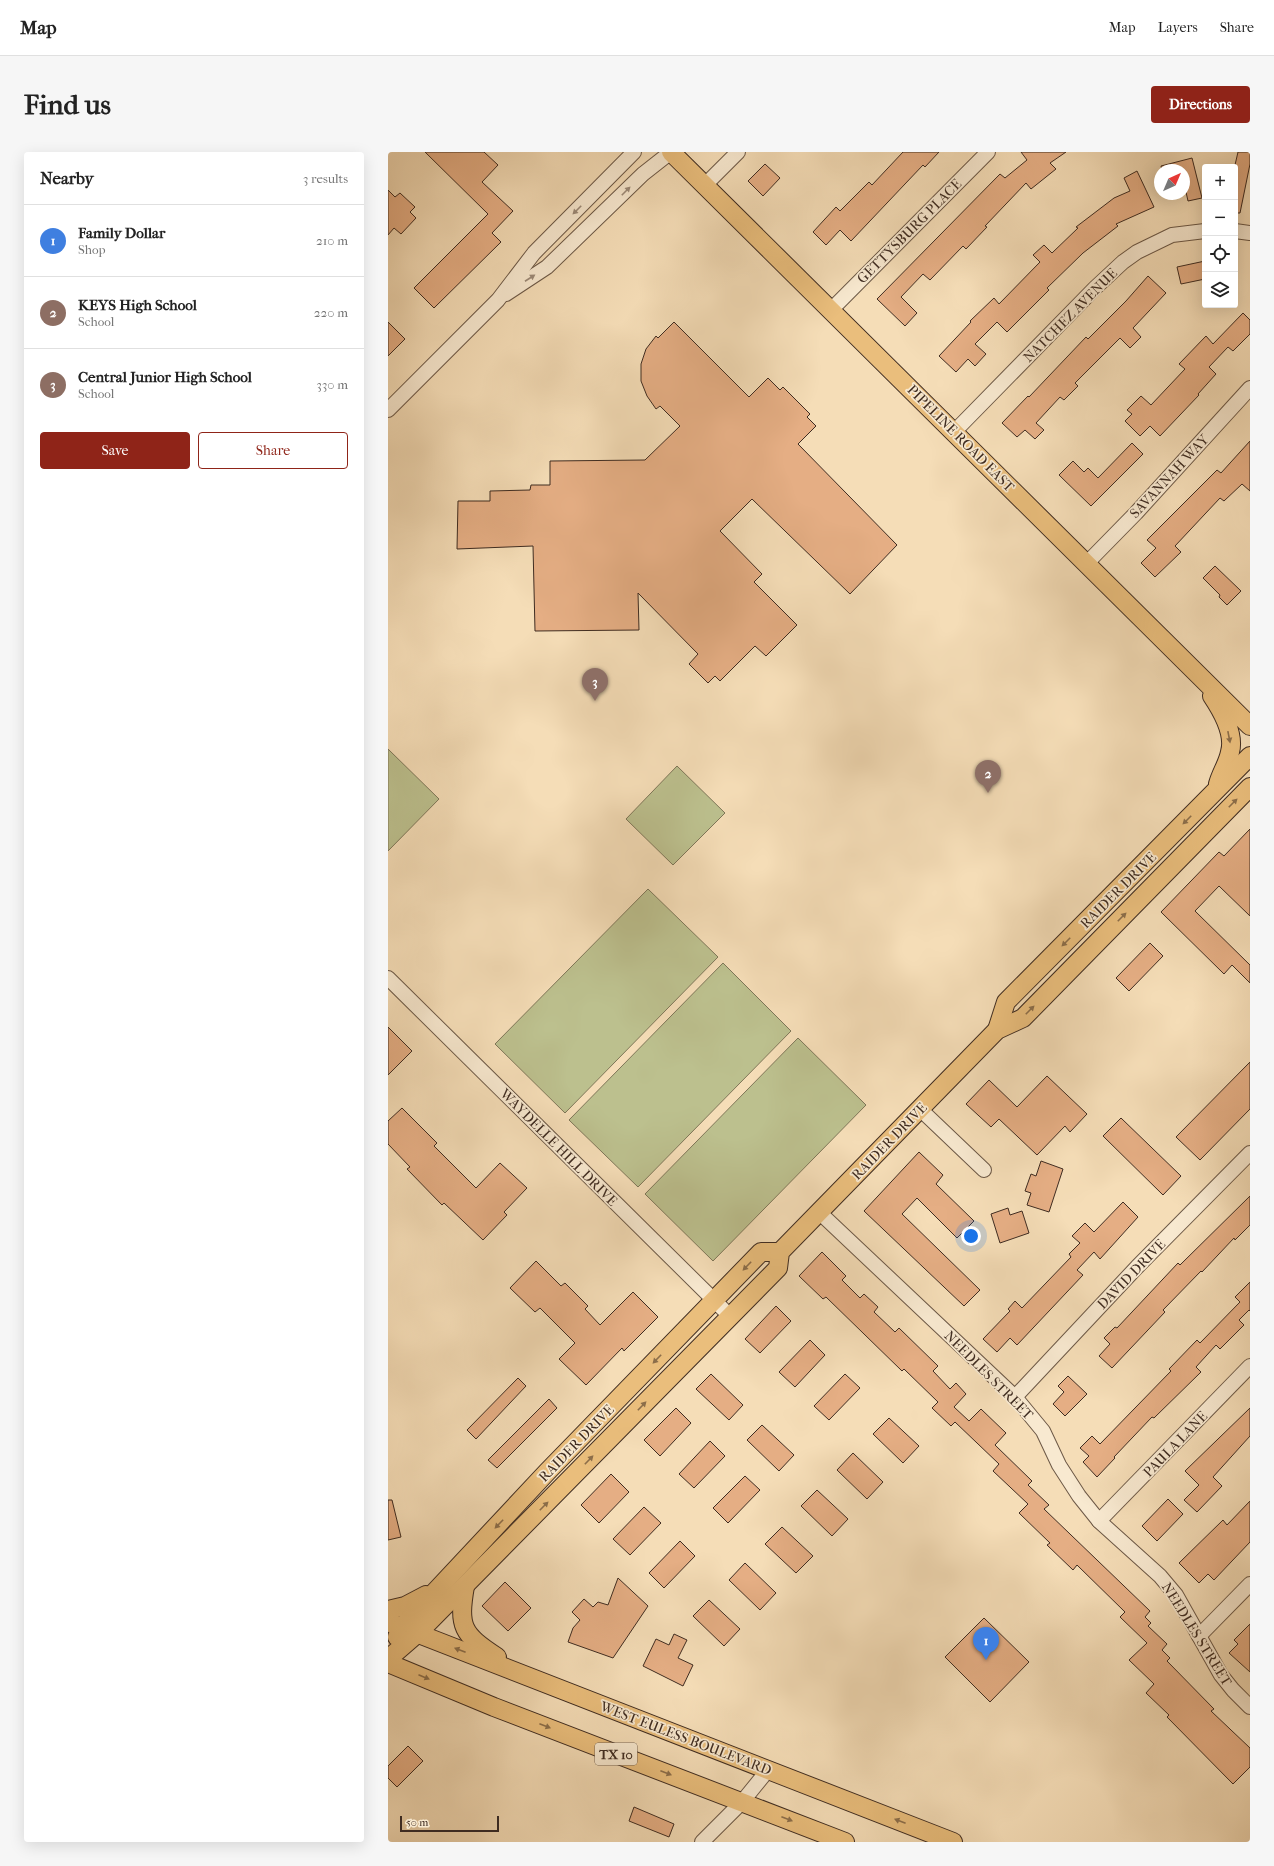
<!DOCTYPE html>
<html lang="en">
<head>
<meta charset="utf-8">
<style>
  body { margin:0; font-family:"IM FELL French Canon",serif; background:#f6f6f6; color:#222 }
  .controls { position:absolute; right:12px; top:12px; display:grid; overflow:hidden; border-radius:4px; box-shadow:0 4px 16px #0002 }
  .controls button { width:36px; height:36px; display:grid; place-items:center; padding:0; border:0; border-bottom:1px solid #e0e0e0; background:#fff; color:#222; font:20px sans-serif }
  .compass { position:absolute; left:766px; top:12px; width:36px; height:36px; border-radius:50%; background:#fff; box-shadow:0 4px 16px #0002; rotate:44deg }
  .scale { position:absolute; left:12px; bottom:10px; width:99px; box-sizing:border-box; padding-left:4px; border:2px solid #3f2c21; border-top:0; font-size:11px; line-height:14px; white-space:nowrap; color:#3f2c21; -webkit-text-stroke:3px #f8e9d0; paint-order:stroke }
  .you { position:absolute; left:583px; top:1084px; width:14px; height:14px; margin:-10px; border:3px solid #fff; border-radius:50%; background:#1a73e8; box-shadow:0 0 0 6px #1a73e833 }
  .badge { display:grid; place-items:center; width:26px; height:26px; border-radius:50%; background:#8f2418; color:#fff; font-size:13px; font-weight:700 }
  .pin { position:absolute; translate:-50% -33px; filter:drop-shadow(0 1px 2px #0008) }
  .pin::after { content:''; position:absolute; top:21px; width:14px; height:12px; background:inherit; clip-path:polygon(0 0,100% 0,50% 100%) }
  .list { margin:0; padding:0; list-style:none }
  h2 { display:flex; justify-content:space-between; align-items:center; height:52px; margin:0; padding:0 16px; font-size:17px }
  h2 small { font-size:13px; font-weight:400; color:#767676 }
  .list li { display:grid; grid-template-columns:26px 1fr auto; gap:12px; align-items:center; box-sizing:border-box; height:72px; padding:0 16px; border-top:1px solid #e0e0e0 }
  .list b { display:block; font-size:15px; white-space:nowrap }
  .list p { margin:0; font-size:13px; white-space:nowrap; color:#767676 }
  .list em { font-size:13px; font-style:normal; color:#767676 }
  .actions { display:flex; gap:8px; padding:12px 16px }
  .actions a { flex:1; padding:9px 0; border:1px solid #8f2418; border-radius:4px; text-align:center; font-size:14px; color:#8f2418 }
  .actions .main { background:#8f2418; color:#fff }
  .icon { flex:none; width:22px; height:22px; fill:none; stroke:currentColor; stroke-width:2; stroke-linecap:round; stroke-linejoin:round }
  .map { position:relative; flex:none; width:862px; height:1690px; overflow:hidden; border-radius:4px }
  header { display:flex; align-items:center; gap:24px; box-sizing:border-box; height:56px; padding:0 20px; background:#fff; border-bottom:1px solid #e0e0e0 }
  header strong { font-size:19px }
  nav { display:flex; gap:22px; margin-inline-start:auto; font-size:14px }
  .intro { display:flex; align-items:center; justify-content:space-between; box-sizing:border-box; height:96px; padding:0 24px }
  h1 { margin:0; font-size:28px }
  .button { padding:10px 18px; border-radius:4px; background:#8f2418; color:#fff; font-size:14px; font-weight:700 }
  main { display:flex; gap:24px; padding:0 24px }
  aside { flex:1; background:#fff; border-radius:4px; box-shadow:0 4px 16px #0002 }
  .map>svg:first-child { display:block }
</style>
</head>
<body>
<header>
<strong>Map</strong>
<nav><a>Map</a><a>Layers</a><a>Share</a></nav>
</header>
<div class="intro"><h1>Find us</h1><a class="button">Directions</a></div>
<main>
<aside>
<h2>Nearby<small>3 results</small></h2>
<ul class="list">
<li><span class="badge" style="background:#3f7fe0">1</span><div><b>Family Dollar</b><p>Shop</p></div><em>210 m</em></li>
<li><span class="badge" style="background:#8d6e63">2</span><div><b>KEYS High School</b><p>School</p></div><em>220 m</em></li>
<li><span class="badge" style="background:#8d6e63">3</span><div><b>Central Junior High School</b><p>School</p></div><em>330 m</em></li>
</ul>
<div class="actions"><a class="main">Save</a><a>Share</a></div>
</aside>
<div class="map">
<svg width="862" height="1690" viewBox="0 0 862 1690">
  <rect width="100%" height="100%" fill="#f5ddb7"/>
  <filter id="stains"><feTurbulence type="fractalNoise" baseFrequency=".005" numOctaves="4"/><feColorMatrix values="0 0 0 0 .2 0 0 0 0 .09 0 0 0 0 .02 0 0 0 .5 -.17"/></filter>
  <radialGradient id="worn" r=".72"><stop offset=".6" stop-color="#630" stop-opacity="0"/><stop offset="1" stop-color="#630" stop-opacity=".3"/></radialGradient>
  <!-- green -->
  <g fill="#bcc08e" stroke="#7e7658">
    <polygon points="0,597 51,647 0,699"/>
    <polygon points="289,614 337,661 285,713 238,667"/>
    <polygon points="260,737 330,805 177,961 107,892"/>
    <polygon points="335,811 403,879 250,1035 181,968"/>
    <polygon points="410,886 478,953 325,1109 257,1042"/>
  </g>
  <!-- building -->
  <g fill="#e5ae84" stroke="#3f2c21">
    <polygon points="37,0 96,0 110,13 94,30 125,59 104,81 113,90 46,156 26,136 100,62"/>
    <polygon points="515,0 551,0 537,15 535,13 463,89 452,78 438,93 425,80 448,55 452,59 481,30 484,33"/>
    <polygon points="633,0 678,0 662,11 668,17 643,37 638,31 597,74 599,75 578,97 575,94 542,128 535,122 513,145 529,161 517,174 489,147 612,22 617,26 639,8"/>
    <polygon points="850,0 862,0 862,12 852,61 847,61 847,13"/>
    <polygon points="804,6 814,46 800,49 796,31 796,18 774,18 773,14"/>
    <polygon points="377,12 392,26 375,44 360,29"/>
    <polygon points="749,19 766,55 728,72 730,74 695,101 659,136 661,138 619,180 609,170 587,192 598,202 587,214 580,207 568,220 551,204 583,170 582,169 606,146 611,152 652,110 645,103 656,93 664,101 690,76 688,75 726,46 742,39 736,26"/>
    <polygon points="0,38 7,45 12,41 27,55 22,60 28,66 13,82 6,76 0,83"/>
    <polygon points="817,109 817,127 793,132 789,115"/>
    <polygon points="760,124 778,141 745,176 753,185 742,196 732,186 687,231 690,234 676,248 672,245 648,271 656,278 647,287 637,278 629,285 614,271 640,244 641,245 698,185 700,187 738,149"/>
    <polygon points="855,161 862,168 862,182 845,199 840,195 821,215 828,222 810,242 811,243 772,284 762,274 752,284 737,269 744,262 739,258 753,244 763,253 797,217 791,212 818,184 825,192"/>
    <polygon points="0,170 17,187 0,204"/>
    <polygon points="286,170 361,245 380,226 392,238 395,235 422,262 419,265 428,274 410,292 509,393 462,442 364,347 332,379 374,422 366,430 409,473 378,504 367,494 332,529 327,524 320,531 301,512 310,502 250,441 251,478 147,479 145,394 69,397 70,349 102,349 102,339 142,338 143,333 162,333 162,309 257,308 292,274 272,254 268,257 259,244 253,229 253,212 258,197 268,184 270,186"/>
    <polygon points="862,289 862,339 854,332 836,349 832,346 787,394 793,400 767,425 753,411 768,396 759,388 829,318 833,321"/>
    <polygon points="744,291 755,302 703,354 671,323 685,309 696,320 700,316 710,326"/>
    <polygon points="827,414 853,439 839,453 831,445 832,443 815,426"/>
    <polygon points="862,677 862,764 831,734 807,759 862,813 862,831 844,813 836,822 773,760 831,700 836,704"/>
    <polygon points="762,791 775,804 741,839 728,826"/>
    <polygon points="0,875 24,899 0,923"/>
    <polygon points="862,910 862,957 812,1008 788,985"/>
    <polygon points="659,924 699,962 682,980 677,974 649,1003 611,967 603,975 578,952 601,928 629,955"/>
    <polygon points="14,956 49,991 46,994 88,1036 112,1011 139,1036 116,1060 119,1063 95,1088 56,1051 54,1053 19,1017 22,1015 0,992 0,969"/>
    <polygon points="733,966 793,1024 775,1043 715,984"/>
    <polygon points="531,1000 555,1023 548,1032 586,1069 569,1086 529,1046 514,1062 592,1138 576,1154 476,1059"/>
    <polygon points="653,1009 675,1017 661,1060 639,1053 643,1041 637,1039 643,1022 648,1024"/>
    <polygon points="862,1044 862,1073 847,1088 846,1086 814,1120 813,1119 775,1158 777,1160 724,1216 711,1204 722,1192 716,1186 727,1175 729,1176 790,1111 792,1113"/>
    <polygon points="735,1050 750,1065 712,1107 706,1100 689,1118 695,1123 629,1193 622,1186 609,1200 595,1187 622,1159 620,1157 627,1149 634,1156 683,1105 681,1102 692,1091 684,1084 697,1071 706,1080"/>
    <polygon points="620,1056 622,1063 634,1059 641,1081 612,1091 603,1062"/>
    <polygon points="434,1100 458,1124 454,1128 472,1146 476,1142 490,1155 486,1160 507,1180 511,1176 550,1214 545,1219 562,1237 568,1231 578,1242 566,1255 581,1269 593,1257 618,1281 607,1293 644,1329 640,1333 661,1353 656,1357 762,1459 757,1465 763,1471 760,1474 779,1492 774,1498 782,1506 779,1509 826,1557 823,1559 862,1596 862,1615 845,1632 779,1565 781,1563 758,1541 766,1532 741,1508 759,1491 732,1465 737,1460 689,1413 685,1418 659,1393 662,1391 631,1361 640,1352 605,1319 611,1312 567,1270 563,1274 544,1256 550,1250 516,1217 514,1219 438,1145 435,1147 411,1124"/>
    <polygon points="148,1109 173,1134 177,1131 200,1154 197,1157 212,1173 245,1140 270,1165 236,1199 234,1196 198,1233 171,1207 187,1191 152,1156 147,1160 122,1136"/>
    <polygon points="862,1130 862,1159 861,1158 851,1168 856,1173 832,1197 828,1193 808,1215 813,1220 766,1266 764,1265 726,1305 727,1306 709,1325 695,1310 701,1304 692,1296 704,1284 712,1292 783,1219 781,1217 809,1188 812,1191 852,1150 847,1145"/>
    <polygon points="388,1154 403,1169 372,1201 357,1187"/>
    <polygon points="422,1188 437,1203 407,1235 391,1220"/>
    <polygon points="323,1222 355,1253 341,1268 308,1237"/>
    <polygon points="457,1222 472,1236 441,1268 426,1254"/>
    <polygon points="680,1224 699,1242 677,1264 665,1252 676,1240 670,1234"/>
    <polygon points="130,1226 138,1234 88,1287 79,1278"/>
    <polygon points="161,1247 169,1256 109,1316 100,1308"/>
    <polygon points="288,1256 303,1271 272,1304 256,1288"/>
    <polygon points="862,1256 862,1284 825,1325 834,1334 809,1360 796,1348 811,1333 797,1319"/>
    <polygon points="501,1266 531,1294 515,1311 485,1282"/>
    <polygon points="374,1273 406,1303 391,1319 359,1288"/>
    <polygon points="322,1289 337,1304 306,1336 291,1322"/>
    <polygon points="465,1301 495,1330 479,1347 449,1318"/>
    <polygon points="223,1322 241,1340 211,1371 193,1353"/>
    <polygon points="357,1324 372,1338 340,1371 325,1356"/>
    <polygon points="429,1338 460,1367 444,1384 413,1354"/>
    <polygon points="780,1347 795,1362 769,1389 754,1374"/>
    <polygon points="0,1348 4,1348 13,1385 0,1388"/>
    <polygon points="862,1349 862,1390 826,1428 820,1422 811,1431 791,1411 835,1368 839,1373"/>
    <polygon points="256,1355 273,1371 242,1403 225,1387"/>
    <polygon points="394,1375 425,1404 408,1421 377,1392"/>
    <polygon points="292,1389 307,1404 276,1436 261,1421"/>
    <polygon points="357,1411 388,1441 372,1458 341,1428"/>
    <polygon points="230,1426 260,1454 225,1506 180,1490 185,1476 192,1468 184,1460 196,1447 205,1455 210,1450 220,1453"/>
    <polygon points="117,1430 143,1456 120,1479 94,1454"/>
    <polygon points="321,1448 352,1477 336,1494 305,1464"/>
    <polygon points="596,1466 641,1510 602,1550 557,1505"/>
    <polygon points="862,1472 862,1520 841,1501 850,1492 846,1488"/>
    <polygon points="286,1482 299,1488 290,1506 305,1513 295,1534 255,1514 268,1487 281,1493"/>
    <polygon points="20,1594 35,1609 9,1635 0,1626 0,1614"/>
    <polygon points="246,1655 286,1672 281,1685 241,1669"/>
  </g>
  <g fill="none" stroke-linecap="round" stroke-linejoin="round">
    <defs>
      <g id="minor">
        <polyline points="317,33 350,0"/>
        <polyline points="847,79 862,81"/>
        <polyline points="118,142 159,115 255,22 283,0"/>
        <polyline points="443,158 600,0"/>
        <polyline points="0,258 110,148 146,101 246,0"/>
        <polyline points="567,279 707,136 735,110 749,100 784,83 817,79"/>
        <polyline points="698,412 748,361 862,236"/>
        <polyline points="0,826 342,1164"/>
        <polyline points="532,957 596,1018"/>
        <polyline points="431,1060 627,1245 655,1279 671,1313 691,1344 711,1369 772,1424 788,1443 833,1523 845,1538 862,1555"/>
        <polyline points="627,1245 749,1115 862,1001"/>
        <polyline points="711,1369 862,1214"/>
        <polyline points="811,1484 862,1432"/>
        <polyline points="314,1690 354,1650 380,1618"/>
      </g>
      <g id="major">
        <polyline points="283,0 862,574"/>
        <path d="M 824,544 C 834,559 847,582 842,600 C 840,611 833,621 830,632"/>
        <polyline points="609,878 618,850 862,604"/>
        <path d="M 77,1434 C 70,1475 74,1482 109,1505"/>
        <polyline points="0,1458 17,1454 38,1443"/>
        <polyline points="0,1470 565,1690"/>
        <polyline points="9,1485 14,1475 159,1320 373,1100 392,1100"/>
        <polyline points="0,1507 30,1481 390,1116 392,1100 609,878 635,866 862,635"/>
        <polyline points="0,1511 106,1555 457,1690"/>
      </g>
    </defs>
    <!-- minor casing -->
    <use href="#minor" stroke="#6c5846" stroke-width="16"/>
    <!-- major casing -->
    <use href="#major" stroke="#3f2c21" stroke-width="20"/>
    <!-- minor -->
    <use href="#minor" stroke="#f8e9d0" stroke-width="14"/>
    <!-- major -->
    <use href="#major" stroke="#eabe7c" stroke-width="18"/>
  </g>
  <!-- one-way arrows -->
  <defs><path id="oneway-solid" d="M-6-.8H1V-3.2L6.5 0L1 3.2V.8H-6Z"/></defs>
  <g fill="#9c8a78">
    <use href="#oneway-solid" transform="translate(238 39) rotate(-45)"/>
    <use href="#oneway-solid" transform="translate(189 58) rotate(135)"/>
    <use href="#oneway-solid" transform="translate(142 126) rotate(-33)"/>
  </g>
  <g fill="#8c6e4a">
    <use href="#oneway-solid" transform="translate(841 585) rotate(79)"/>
    <use href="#oneway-solid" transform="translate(845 651) rotate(-45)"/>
    <use href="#oneway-solid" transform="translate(799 668) rotate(135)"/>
    <use href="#oneway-solid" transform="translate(734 765) rotate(-45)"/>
    <use href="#oneway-solid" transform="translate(678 790) rotate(135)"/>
    <use href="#oneway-solid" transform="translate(642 858) rotate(-45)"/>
    <use href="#oneway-solid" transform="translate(359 1114) rotate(134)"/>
    <use href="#oneway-solid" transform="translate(269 1207) rotate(134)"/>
    <use href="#oneway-solid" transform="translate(254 1254) rotate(-46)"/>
    <use href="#oneway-solid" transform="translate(201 1308) rotate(-46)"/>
    <use href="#oneway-solid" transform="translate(156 1354) rotate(-45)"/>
    <use href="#oneway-solid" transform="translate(111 1372) rotate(134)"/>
    <use href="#oneway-solid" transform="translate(72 1498) rotate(-159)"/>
    <use href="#oneway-solid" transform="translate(36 1525) rotate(23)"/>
    <use href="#oneway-solid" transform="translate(157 1574) rotate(21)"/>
    <use href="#oneway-solid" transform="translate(278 1621) rotate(21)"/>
    <use href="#oneway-solid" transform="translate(399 1667) rotate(21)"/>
    <use href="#oneway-solid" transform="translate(512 1669) rotate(-159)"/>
  </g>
  <g text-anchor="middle" stroke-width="3.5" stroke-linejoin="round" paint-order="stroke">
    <!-- shield labels -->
    <rect fill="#f8e9d0" stroke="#766556" stroke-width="1" x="207" y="1591" width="42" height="22" rx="3"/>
    <g font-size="13" font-weight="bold" fill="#3f2c21">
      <text x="228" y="1607">TX 10</text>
    </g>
    <!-- street labels -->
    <g font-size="14" fill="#3f2c21" stroke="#f8e9d0">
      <text transform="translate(521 79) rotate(-45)" y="5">GETTYSBURG PLACE</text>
      <text transform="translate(682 163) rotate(-45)" y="5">NATCHEZ AVENUE</text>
      <text transform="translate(573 286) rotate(45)" y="5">PIPELINE ROAD EAST</text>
      <text transform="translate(781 324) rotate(-47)" y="5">SAVANNAH WAY</text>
      <text transform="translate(730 738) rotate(-45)" y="5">RAIDER DRIVE</text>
      <text transform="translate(501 989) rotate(-46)" y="5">RAIDER DRIVE</text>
      <text transform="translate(171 995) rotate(45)" y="5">WAYDELLE HILL DRIVE</text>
      <text transform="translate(743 1122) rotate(-46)" y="5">DAVID DRIVE</text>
      <text transform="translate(601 1223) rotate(45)" y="5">NEEDLES STREET</text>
      <text transform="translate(188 1291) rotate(-46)" y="5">RAIDER DRIVE</text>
      <text transform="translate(787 1292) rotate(-46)" y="5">PAULA LANE</text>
      <text transform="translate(809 1482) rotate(58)" y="5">NEEDLES STREET</text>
      <text transform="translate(298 1586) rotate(21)" y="5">WEST EULESS BOULEVARD</text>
    </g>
  </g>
  <rect width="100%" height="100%" filter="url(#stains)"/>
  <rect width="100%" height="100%" fill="url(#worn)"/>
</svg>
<div class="controls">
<button>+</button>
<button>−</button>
<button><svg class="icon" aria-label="locate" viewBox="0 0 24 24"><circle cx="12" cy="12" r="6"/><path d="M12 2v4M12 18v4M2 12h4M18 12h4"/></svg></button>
<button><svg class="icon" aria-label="layers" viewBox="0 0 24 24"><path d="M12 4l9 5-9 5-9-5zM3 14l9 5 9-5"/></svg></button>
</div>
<svg class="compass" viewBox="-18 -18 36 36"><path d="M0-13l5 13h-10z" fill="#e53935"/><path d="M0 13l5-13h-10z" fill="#767676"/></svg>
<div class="scale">50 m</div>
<div class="you"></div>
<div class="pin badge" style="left:598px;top:1508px;background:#3f7fe0">1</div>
<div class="pin badge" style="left:600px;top:641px;background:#8d6e63">2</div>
<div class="pin badge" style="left:207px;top:549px;background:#8d6e63">3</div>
</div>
</main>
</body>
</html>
